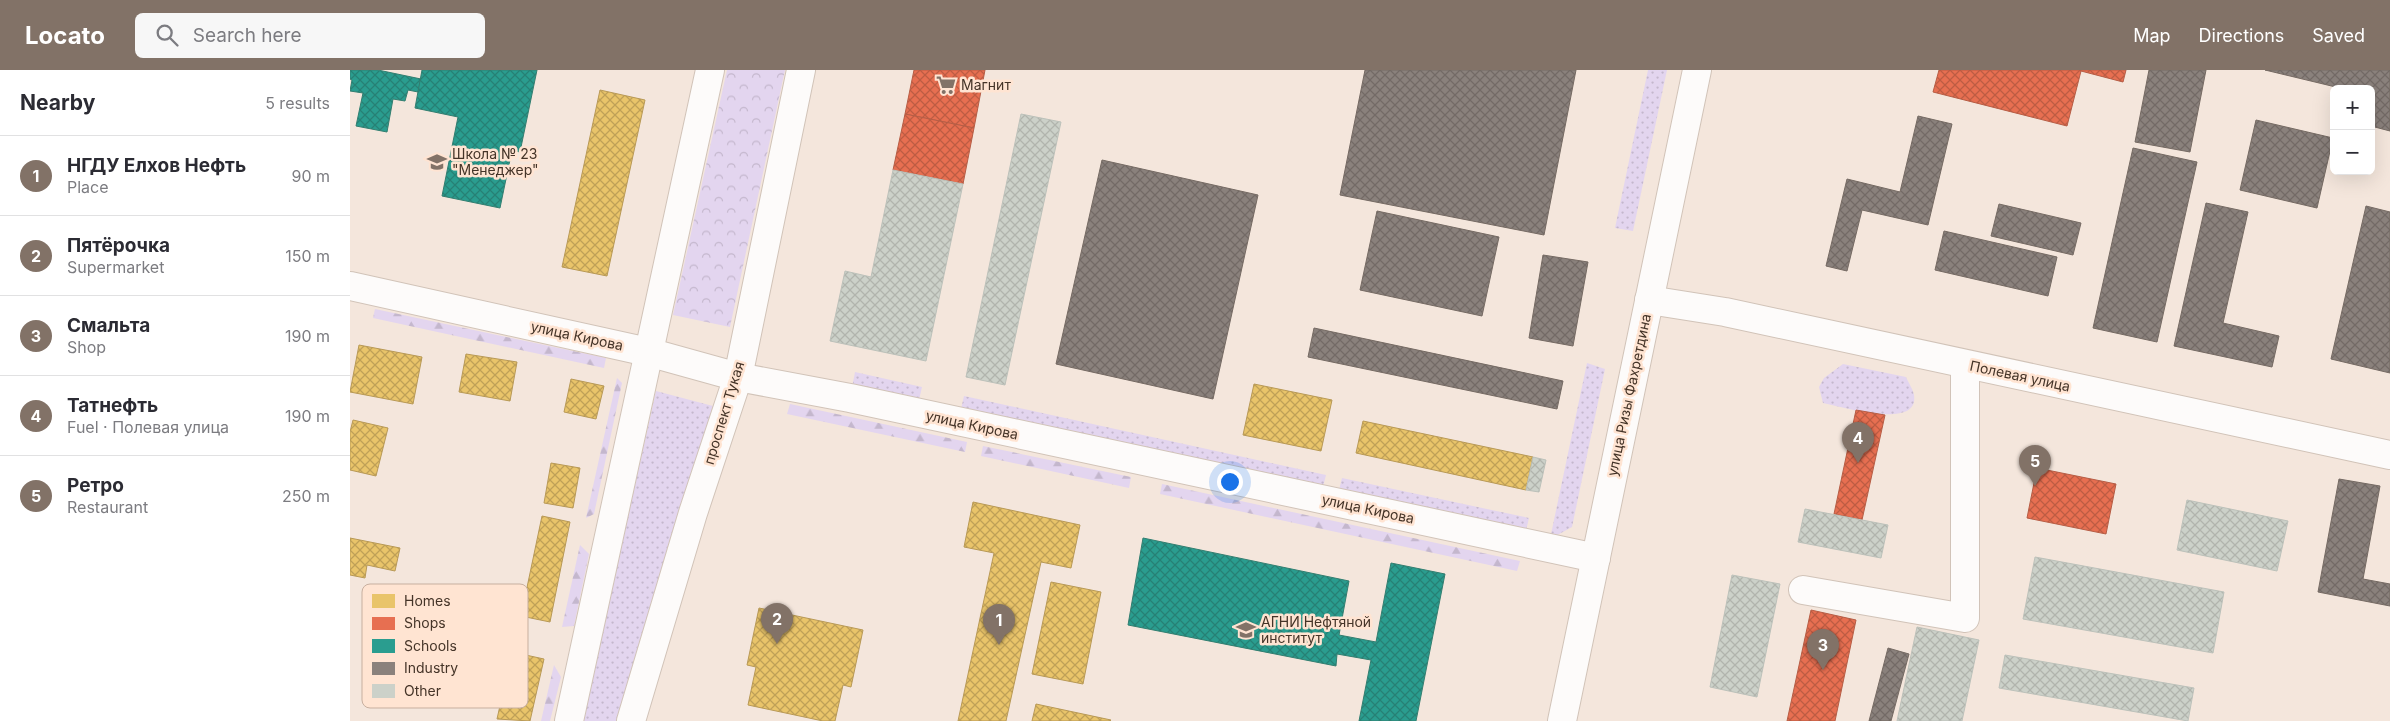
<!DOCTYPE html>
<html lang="en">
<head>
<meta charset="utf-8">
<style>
  body { margin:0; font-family:Inter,sans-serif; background:#f7f7f7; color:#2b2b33 }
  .controls { position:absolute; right:15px; top:15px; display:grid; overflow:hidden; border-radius:8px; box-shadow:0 5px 20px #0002 }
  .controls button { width:45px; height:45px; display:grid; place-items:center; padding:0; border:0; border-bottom:1px solid #e1e1e2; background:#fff; color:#2b2b33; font:25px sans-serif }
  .you { position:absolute; left:879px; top:411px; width:18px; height:18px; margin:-12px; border:4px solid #fff; border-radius:50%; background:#1a73e8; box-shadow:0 0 0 8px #1a73e833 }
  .badge { display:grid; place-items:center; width:32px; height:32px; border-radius:50%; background:#827267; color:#fff; font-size:16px; font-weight:700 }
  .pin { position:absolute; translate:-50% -41px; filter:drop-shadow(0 1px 2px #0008) }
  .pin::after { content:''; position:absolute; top:26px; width:18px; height:15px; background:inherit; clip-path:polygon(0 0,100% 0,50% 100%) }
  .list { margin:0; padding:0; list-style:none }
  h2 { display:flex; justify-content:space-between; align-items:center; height:65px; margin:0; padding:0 20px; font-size:21px }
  h2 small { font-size:16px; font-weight:400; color:#7c7c81 }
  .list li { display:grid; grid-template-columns:32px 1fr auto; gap:15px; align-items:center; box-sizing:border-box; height:80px; padding:0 20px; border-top:1px solid #e1e1e2 }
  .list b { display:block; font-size:19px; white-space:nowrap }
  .list p { margin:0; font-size:16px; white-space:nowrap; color:#7c7c81 }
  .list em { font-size:16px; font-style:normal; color:#7c7c81 }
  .icon { flex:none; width:28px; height:28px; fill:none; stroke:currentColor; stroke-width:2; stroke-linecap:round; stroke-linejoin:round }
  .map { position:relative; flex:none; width:2040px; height:651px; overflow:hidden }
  header { display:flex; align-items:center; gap:30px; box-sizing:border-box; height:70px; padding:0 25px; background:#827267; color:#fff }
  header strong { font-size:24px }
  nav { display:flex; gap:28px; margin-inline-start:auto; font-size:18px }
  .search { width:350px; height:45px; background:#f7f7f7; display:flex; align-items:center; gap:12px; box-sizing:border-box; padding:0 18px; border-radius:8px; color:#7c7c81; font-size:19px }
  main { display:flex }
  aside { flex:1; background:#fff }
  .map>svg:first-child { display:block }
</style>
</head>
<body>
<header>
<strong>Locato</strong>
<div class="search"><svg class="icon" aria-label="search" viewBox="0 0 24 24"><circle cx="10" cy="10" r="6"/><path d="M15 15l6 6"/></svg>Search here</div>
<nav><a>Map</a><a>Directions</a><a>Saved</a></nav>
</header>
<main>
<aside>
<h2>Nearby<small>5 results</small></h2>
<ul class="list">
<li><span class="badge">1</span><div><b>НГДУ Елхов Нефть</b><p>Place</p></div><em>90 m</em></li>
<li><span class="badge">2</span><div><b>Пятёрочка</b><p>Supermarket</p></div><em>150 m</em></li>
<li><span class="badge">3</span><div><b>Смальта</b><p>Shop</p></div><em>190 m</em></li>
<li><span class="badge">4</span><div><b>Татнефть</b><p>Fuel · Полевая улица</p></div><em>190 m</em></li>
<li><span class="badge">5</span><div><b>Ретро</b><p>Restaurant</p></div><em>250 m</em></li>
</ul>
</aside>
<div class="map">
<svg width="2040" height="651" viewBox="0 0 2040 651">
  <defs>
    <pattern id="grass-dots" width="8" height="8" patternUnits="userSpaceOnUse" patternTransform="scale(1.25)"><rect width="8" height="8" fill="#e3d5ef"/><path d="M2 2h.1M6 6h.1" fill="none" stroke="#c4b7cd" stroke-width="1.8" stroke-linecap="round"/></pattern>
    <pattern id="forest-firs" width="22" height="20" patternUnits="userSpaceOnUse" patternTransform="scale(1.25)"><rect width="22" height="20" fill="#e3d5ef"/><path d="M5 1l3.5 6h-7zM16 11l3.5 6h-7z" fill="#c4b7cd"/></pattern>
    <pattern id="park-crowns" width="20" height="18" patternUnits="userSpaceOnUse" patternTransform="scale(1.25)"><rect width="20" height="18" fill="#e3d5ef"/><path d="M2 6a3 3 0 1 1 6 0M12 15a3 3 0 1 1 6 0" fill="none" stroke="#c4b7cd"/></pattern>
    <pattern id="homes-cross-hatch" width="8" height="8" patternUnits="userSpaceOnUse" patternTransform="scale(1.25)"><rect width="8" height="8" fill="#e9c46a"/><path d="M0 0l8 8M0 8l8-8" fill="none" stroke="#bfa057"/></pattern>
    <pattern id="shops-cross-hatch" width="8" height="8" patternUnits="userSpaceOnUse" patternTransform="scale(1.25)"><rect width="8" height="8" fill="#e76f51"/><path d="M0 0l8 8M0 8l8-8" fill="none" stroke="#bd5c43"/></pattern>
    <pattern id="schools-cross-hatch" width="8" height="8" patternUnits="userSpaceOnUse" patternTransform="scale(1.25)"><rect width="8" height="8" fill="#2a9d8f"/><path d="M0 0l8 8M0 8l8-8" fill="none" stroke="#268175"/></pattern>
    <pattern id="industry-cross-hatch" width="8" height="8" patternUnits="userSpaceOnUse" patternTransform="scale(1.25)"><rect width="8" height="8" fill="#8a817c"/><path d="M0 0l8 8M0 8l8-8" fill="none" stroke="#736a66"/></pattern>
    <pattern id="building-cross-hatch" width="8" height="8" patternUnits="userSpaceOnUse" patternTransform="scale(1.25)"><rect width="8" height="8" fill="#ccd1c9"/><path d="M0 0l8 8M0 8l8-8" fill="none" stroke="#b1b4ad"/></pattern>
  </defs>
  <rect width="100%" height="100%" fill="#f4e6dc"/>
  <!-- grass -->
  <g fill="url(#grass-dots)">
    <polygon points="1298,0 1317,0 1283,161 1265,158"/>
    <polygon points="1237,293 1255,299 1222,457 1200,469"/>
    <path d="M 1493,294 L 1556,307 C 1558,312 1563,319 1564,325 C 1570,361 1489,336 1473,333 L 1469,317 L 1474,308 Z"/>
    <polygon points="505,302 572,317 566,343 500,328"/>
    <polygon points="306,321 363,336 270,651 232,651"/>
    <polygon points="614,326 976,405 970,429 608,352"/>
    <polygon points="992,408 1179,448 1173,473 986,432"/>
  </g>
  <!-- forest -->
  <g fill="url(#forest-firs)">
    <polygon points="25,239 256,288 254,298 23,248"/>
    <polygon points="267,308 272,313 244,444 236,448"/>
    <polygon points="440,334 617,372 615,382 437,344"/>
    <polygon points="633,376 781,407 779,418 631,386"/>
    <polygon points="812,414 1170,491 1167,501 810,424"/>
    <polygon points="230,475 239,484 224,556 212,557"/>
    <polygon points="204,595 211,607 200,651 191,651"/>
  </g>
  <!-- park -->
  <polygon fill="url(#park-crowns)" points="377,0 435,0 380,257 323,245"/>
  <!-- homes -->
  <g fill="url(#homes-cross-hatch)" stroke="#b89956">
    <polygon points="250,20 295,30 257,206 212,197"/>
    <polygon points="9,275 72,287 63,334 0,322"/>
    <polygon points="116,284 167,292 160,331 109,322"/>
    <polygon points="221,309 254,316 246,349 214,342"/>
    <polygon points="904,314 982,330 971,381 893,365"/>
    <polygon points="3,350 38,358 26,406 0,400 0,362"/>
    <polygon points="1013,351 1183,387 1176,420 1006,383"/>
    <polygon points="201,393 230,398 223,438 194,433"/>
    <polygon points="623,432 730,455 721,498 691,492 656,651 608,651 644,483 614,477"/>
    <polygon points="192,446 220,452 200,552 171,546"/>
    <polygon points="0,468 50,478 45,501 17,495 15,508 0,505"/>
    <polygon points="701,512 751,522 733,614 682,604"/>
    <polygon points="409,538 513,560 501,617 493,615 485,651 473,651 398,635 406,597 397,595"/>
    <polygon points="162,582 194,589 180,651 147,649"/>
    <polygon points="686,634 761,650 760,651 682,651"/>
  </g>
  <!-- shops -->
  <g fill="url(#shops-cross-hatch)" stroke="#b65d45">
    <polygon points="564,0 635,0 624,58 555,44"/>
    <polygon points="1589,0 1776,0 1773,12 1731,1 1717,56 1583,22"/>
    <polygon points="555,44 624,58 613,114 543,100"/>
    <polygon points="1506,340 1535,345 1512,450 1484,444"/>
    <polygon points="1687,398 1766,414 1756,464 1677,448"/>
    <polygon points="1461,540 1506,550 1485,651 1437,651"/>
  </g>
  <!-- schools -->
  <g fill="url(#schools-cross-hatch)" stroke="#327e70">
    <polygon points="0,0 28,0 71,9 68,22 58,20 55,31 43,29 37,62 6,56 13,23 0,21 2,10 0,9"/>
    <polygon points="72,0 187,0 170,82 162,80 150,138 92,126 108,47 65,38"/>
    <polygon points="793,468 999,511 989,565 1026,572 1041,493 1095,504 1066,651 1009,651 1021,590 987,584 986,596 778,555"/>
  </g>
  <!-- industry -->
  <g fill="url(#industry-cross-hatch)" stroke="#756a63">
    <polygon points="1015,0 1226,0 1194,165 990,125"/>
    <polygon points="1799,0 1856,0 1840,82 1785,72"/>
    <polygon points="1915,0 2040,0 2040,61 2021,56 2021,19 1994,19"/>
    <polygon points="1568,46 1602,54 1578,155 1512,140 1497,201 1476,196 1497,109 1550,122"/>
    <polygon points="1906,50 1983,68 1967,138 1890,120"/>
    <polygon points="1783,78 1847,92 1807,272 1743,258"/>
    <polygon points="752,90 908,125 863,329 706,294"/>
    <polygon points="1856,133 1898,142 1873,253 1929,266 1922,297 1824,276"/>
    <polygon points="1649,134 1731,153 1723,185 1641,166"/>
    <polygon points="2016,136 2040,142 2040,303 1981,289"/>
    <polygon points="1027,141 1149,167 1132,246 1010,220"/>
    <polygon points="1594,161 1707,187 1698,226 1585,200"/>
    <polygon points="1193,185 1238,192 1223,276 1179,268"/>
    <polygon points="964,258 1213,311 1207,339 958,287"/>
    <polygon points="1989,409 2030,416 2013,509 2040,514 2040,536 1968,522"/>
    <polygon points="1538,578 1559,584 1541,651 1519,651"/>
  </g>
  <!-- building -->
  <g fill="url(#building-cross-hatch)" stroke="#bcc1ba">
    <polygon points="671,44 711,52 655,315 616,307"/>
    <polygon points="543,100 613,114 576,291 480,271 495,201 521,207"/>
    <polygon points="1183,387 1196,390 1189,422 1176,420"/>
    <polygon points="1837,430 1938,451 1927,501 1827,480"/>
    <polygon points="1455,439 1538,455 1531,488 1448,472"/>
    <polygon points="1685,487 1874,522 1863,583 1673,549"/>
    <polygon points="1382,505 1430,514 1407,627 1360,617"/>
    <polygon points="1567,557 1629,570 1612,651 1547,651"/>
    <polygon points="1655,585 1844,618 1838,651 1649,618"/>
  </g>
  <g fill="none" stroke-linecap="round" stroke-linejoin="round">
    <defs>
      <g id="minor">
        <polyline points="0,216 298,282 388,307 500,328 1246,488"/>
        <polyline points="1299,230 1375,242 2040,385"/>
        <polyline points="1453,520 1615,548 1615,301 1617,295"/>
      </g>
      <g id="major">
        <polyline points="219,651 360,0"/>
        <polyline points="281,651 343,443 388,307 451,0"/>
        <polyline points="1212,651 1347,0"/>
      </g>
    </defs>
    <!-- minor casing -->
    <use href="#minor" stroke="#d1c3b8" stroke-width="30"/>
    <!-- major casing -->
    <use href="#major" stroke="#d1c3b8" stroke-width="30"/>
    <!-- minor -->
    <use href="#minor" stroke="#fdfbfa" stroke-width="28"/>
    <!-- major -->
    <use href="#major" stroke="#fdfbfa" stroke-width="28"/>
  </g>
  <!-- icons -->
  <defs>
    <symbol id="supermarket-bare" viewBox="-9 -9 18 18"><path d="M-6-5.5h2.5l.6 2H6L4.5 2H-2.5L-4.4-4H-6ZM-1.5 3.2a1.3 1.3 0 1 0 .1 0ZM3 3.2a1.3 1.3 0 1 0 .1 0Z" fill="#827267" stroke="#ffe4d2" stroke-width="2.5" paint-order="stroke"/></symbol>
    <symbol id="school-bare" viewBox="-9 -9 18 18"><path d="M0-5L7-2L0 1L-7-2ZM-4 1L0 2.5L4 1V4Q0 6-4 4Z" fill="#827267" stroke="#ffe4d2" stroke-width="2.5" paint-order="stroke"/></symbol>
    <symbol id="university-bare" viewBox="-9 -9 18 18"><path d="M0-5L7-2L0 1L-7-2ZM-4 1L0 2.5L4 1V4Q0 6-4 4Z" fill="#827267" stroke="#ffe4d2" stroke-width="2.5" paint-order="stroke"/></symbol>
  </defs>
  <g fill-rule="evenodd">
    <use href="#supermarket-bare" x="582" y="1" width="28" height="28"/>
    <use href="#school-bare" x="73" y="78" width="28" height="28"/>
    <use href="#university-bare" x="882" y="546" width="28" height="28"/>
  </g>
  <g text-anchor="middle" stroke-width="5" stroke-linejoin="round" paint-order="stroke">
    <!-- poi labels -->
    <g font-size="14" fill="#453428" stroke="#ffe4d2" text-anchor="start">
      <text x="611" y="20">Магнит</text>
      <text x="102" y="89">Школа № 23<tspan x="102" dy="16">"Менеджер"</tspan></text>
      <text x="911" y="557">АГНИ Нефтяной<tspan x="911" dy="16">институт</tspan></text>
    </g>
    <!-- street labels -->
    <g font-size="14" fill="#453428" stroke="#ffe4d2">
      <text transform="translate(227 266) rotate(12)" y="5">улица Кирова</text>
      <text transform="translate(1670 306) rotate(12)" y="5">Полевая улица</text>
      <text transform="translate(1279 325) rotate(-78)" y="5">улица Ризы Фахретдина</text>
      <text transform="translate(374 343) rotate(-73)" y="5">проспект Тукая</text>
      <text transform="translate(622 355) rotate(12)" y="5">улица Кирова</text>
      <text transform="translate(1018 439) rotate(12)" y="5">улица Кирова</text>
    </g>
  </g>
  <!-- legend -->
  <rect x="12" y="514" width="166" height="124" rx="8" fill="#ffe4d2" stroke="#c7af9f" stroke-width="1"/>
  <rect x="22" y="524" width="23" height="14" fill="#e9c46a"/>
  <rect x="22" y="547" width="23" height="13" fill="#e76f51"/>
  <rect x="22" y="569" width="23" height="14" fill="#2a9d8f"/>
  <rect x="22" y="592" width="23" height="13" fill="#8a817c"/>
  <rect x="22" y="614" width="23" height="14" fill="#ccd1c9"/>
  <g font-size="14" fill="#453428">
    <text x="54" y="536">Homes</text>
    <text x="54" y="558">Shops</text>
    <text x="54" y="581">Schools</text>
    <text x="54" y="603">Industry</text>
    <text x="54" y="626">Other</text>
  </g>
</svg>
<div class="controls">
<button>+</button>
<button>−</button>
</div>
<div class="you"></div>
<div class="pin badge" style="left:649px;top:575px">1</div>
<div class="pin badge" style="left:427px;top:574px">2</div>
<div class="pin badge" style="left:1473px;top:600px">3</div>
<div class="pin badge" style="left:1508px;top:393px">4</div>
<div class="pin badge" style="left:1685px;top:416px">5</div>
</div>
</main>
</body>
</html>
